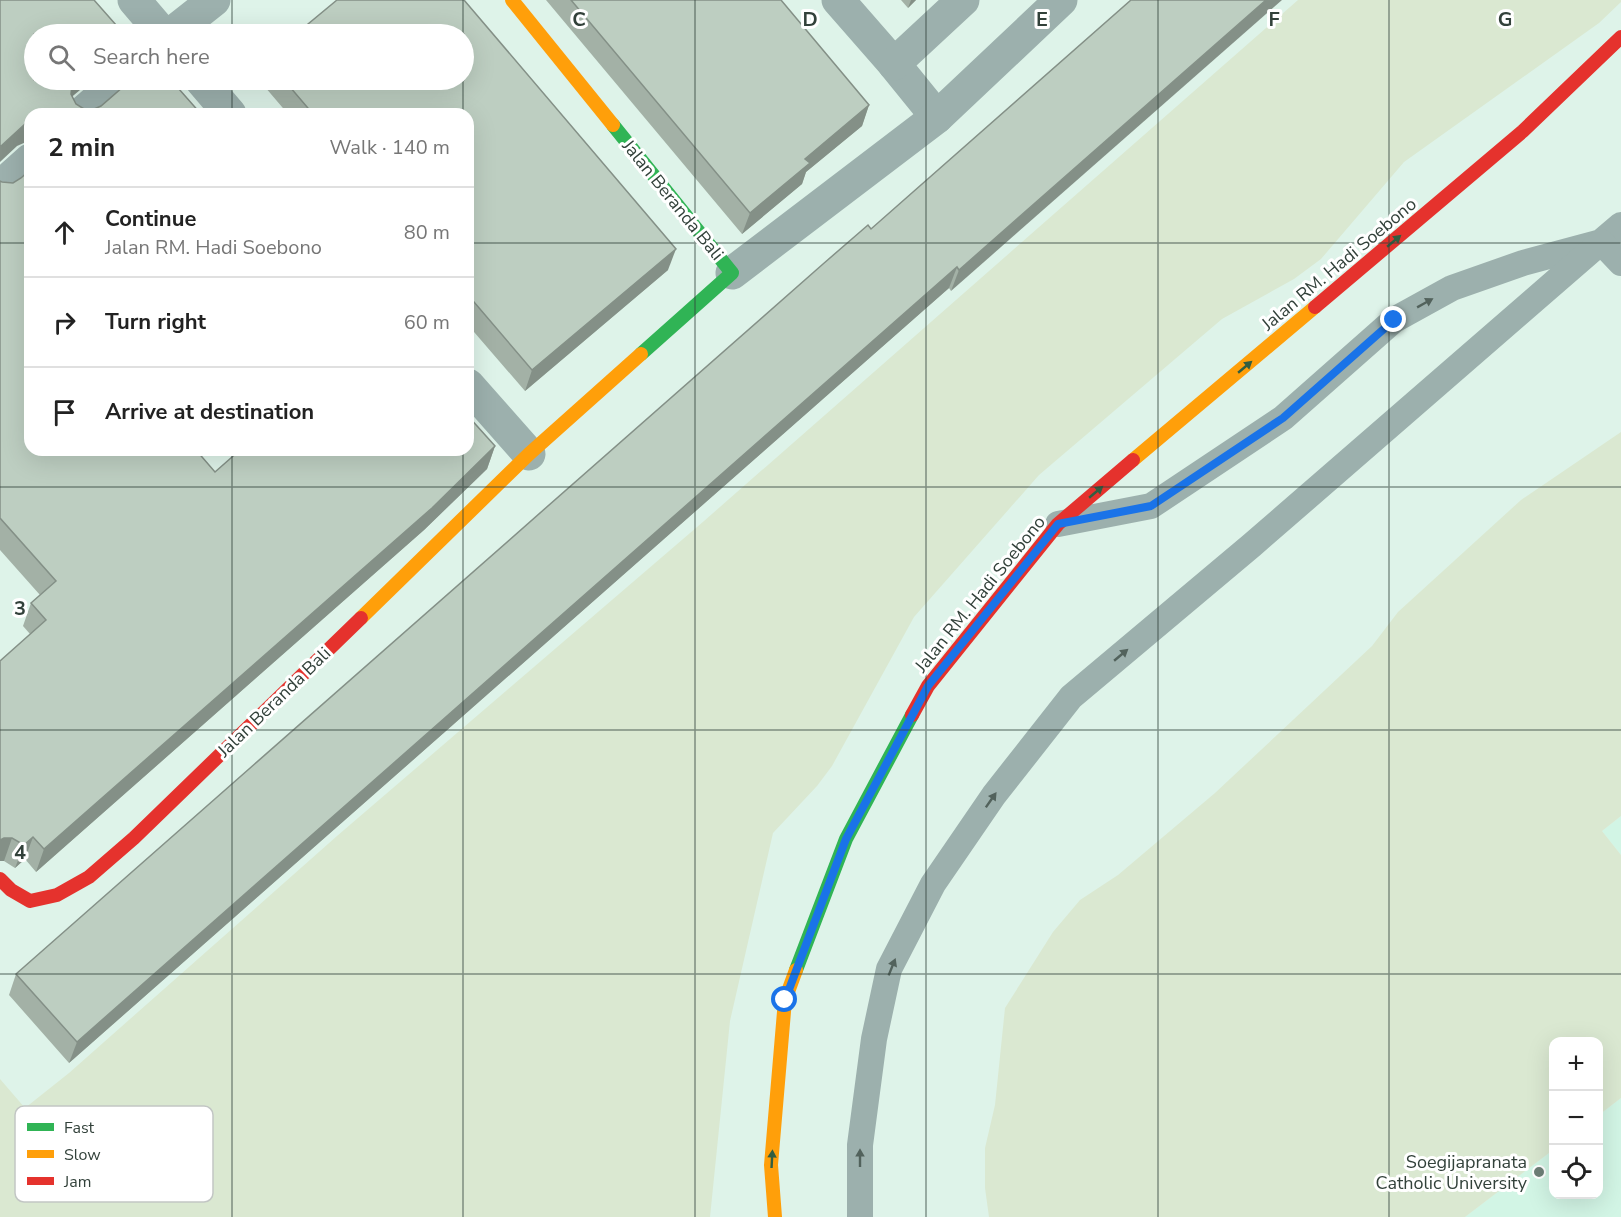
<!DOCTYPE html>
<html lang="en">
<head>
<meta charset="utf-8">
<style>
  body { margin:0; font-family:"Nunito Sans",sans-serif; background:#f6f6f6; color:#222 }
  .controls { position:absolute; right:18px; bottom:18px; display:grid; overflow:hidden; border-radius:12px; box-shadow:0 6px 24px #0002 }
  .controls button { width:54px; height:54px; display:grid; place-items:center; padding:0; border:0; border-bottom:2px solid #e0e0e0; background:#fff; color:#222; font:30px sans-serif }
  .stop { position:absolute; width:18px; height:18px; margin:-14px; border:4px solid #1a73e8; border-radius:50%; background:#fff }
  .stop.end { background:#1a73e8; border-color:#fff; box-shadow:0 2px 6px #0008 }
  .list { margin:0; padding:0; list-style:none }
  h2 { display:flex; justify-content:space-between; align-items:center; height:78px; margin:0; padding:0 24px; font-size:26px }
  h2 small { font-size:20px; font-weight:400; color:#767676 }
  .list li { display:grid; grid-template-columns:39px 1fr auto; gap:18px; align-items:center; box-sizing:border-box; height:90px; padding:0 24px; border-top:2px solid #e0e0e0 }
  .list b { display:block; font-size:22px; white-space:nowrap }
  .list p { margin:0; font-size:20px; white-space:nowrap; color:#767676 }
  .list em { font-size:20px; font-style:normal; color:#767676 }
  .icon { flex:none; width:33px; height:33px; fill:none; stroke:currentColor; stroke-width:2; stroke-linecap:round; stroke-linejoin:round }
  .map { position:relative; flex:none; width:1621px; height:1217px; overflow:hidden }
  .search { position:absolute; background:#fff; box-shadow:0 6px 24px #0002; left:24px; top:24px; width:450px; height:66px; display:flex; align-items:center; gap:15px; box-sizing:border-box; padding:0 21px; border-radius:33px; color:#767676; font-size:22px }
  .panel { position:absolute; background:#fff; box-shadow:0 6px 24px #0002; left:24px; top:108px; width:450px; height:348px; border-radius:18px }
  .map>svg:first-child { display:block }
</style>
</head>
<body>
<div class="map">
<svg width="1621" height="1217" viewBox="0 0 1621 1217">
  <rect width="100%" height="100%" fill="#def3e9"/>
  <!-- built -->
  <g fill="#d2f5e5">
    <polygon points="1621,816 1621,855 1602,831"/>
    <polygon points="1621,1098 1621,1217 1465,1217 1553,1150 1554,1194 1598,1194 1599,1115"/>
  </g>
  <!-- green -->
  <g fill="#dae8d1">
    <polygon points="1298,0 1621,0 1621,2 1599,23 1404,162 1321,259 1294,279 1222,319 1039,475 914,617 832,766 817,786 773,833 730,1021 710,1217 0,1217 0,1079 25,1108 69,1073 337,836 704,521"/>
    <polygon points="1621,432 1621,816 1602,831 1621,855 1621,1098 1599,1115 1598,1042 1554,1042 1553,1150 1465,1217 989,1217 985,1188 985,1148 995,1105 1005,1008 1053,932 1080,900 1118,875 1215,793 1372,646 1398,612 1521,500"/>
  </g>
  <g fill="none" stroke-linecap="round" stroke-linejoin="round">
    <!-- lane -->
    <g stroke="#9cb0ad" stroke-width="26">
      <polyline points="1058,524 1151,506 1283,418 1394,320 1452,288 1523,263 1601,242 1621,225"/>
      <polyline points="860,1217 860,1145 874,1039 889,969 933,884 994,795 1071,697 1252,545 1601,242 1621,263"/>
    </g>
    <!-- street -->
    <g stroke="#9cb0ad" stroke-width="33">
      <polyline points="134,0 163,34"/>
      <polyline points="838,0 894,64 937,117"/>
      <polyline points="171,34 214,0"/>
      <polyline points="894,64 963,0"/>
      <polyline points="201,80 230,114"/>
      <polyline points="81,114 120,80"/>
      <polyline points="0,187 30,160"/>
      <polyline points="732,273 937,117 1061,0"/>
      <polyline points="468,385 529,454"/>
    </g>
    <!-- fast -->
    <g stroke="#30b455" stroke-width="14">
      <polyline points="613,125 732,273 641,354"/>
      <polyline points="796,970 846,839 912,715"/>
    </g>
    <!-- slow -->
    <g stroke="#ff9f0a" stroke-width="14">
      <polyline points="512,0 613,125"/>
      <polyline points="1133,460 1315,307"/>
      <polyline points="361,618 529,454 641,354"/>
      <polyline points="775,1217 771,1165 785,1000 796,970"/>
    </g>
    <!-- jam -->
    <g stroke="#e5322d" stroke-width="14">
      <polyline points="1315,307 1523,131 1621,37"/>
      <polyline points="912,715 928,686 1058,524 1133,460"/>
      <polyline points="0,879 11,890 30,901 57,895 89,877 134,838 361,618"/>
    </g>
  </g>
  <!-- wall -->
  <g fill="#a3b1a6">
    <polygon points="546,0 781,0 869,105 862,126 806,172 802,184 742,234"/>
    <polygon points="901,0 916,0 908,8"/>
    <polygon points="1131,0 951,291 949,288 875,353 69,1063 9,995 16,974 871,229"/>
    <polygon points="259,80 464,80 668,270 525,391 468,325 468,114 288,114"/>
    <polygon points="0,181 30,450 215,472 495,446 487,469 424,530 36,872 25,859 15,868 4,861 0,861 30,634 23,626 31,603 40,595 0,550"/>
  </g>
  <!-- shaded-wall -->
  <g fill="#849087">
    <polygon points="911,0 916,0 908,8"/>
    <polygon points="1266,0 1282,0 951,291 959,270"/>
    <polygon points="75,80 92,80 68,100 72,85"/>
    <polygon points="869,105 862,126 806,172 802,184 742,234 750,213 805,159"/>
    <polygon points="30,121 30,142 26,142 17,146 0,162 0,147 26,123"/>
    <polygon points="676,249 668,270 525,391 532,370"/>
    <polygon points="957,267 949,288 69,1063 77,1042"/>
    <polygon points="495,446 487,469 424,530 36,872 44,849"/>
    <polygon points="33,837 25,859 15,868 24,845"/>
    <polygon points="4,838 12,838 4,861 0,861 0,840"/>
  </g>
  <!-- building -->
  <g fill="#bdcec1" stroke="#849087" stroke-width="1.5">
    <polygon points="0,0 94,0 124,34 34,34 34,80 75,80 72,85 71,94 76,104 84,109 92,110 101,106 131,80 171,80 201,114 30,114 30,121 26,123 0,147"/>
    <polygon points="337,0 464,0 676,249 532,370 468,295 468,114 313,114 284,80 464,80 464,34 296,34"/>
    <polygon points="571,0 781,0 869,105 805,159 810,163 750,213"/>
    <polygon points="1131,0 1266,0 959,270 957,267 883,332 77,1042 16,974 823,264 868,225 871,229"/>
    <polygon points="30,170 30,450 196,450 215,472 240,450 468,450 468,416 495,446 432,508 44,849 33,837 24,845 12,838 4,838 0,840 0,661 46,620 31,603 56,581 0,518 0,181 2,182 13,183 21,178"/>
  </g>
  <!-- one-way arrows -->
  <defs><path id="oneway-solid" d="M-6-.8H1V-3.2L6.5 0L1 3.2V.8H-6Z" transform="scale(1.5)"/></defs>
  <g fill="#325e41">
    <use href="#oneway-solid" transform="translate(1394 241) rotate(-40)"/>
    <use href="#oneway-solid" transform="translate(1245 367) rotate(-40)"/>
    <use href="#oneway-solid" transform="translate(1096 492) rotate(-40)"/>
    <use href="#oneway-solid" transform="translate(772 1159) rotate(-87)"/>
  </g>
  <g fill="#52625c">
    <use href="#oneway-solid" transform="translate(1425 303) rotate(-29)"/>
    <use href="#oneway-solid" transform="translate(1121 655) rotate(-40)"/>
    <use href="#oneway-solid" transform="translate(991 800) rotate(-55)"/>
    <use href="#oneway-solid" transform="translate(892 967) rotate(-68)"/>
    <use href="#oneway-solid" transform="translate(860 1158) rotate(-90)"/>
  </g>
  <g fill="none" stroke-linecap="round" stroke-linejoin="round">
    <!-- route -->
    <polyline stroke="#1a73e8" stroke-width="8" points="785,1000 846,839 928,686 1058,524 1151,506 1283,418 1394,320"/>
  </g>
  <!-- grid -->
  <path fill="none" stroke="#32413a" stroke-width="1.5" stroke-opacity="0.55" d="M 232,0 L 232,34M 463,0 L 463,34M 695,0 L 695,1217M 926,0 L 926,1217M 1158,0 L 1158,1217M 1389,0 L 1389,1217M 232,80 L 232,114M 463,80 L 463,114M 0,243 L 30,243M 468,243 L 1621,243M 232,450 L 232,1217M 463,450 L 463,1217M 0,487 L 1621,487M 0,730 L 1621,730M 0,974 L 1621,974"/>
  <!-- markers -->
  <circle fill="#6e7f77" stroke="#fff" stroke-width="2" cx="1539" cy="1172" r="6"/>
  <g text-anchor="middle" stroke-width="6" stroke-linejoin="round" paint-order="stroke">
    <!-- street labels -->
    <g font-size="18" fill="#32413a" stroke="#fff">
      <text transform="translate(673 200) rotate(51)" y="6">Jalan Beranda Bali</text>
      <text transform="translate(1339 264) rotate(-40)" y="6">Jalan RM. Hadi Soebono</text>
      <text transform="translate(980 594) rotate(-51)" y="6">Jalan RM. Hadi Soebono</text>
      <text transform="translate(274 702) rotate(-44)" y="6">Jalan Beranda Bali</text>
    </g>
    <!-- poi labels -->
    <g font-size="18" fill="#32413a" stroke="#fff" text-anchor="end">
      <text x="1527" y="1168">Soegijapranata<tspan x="1527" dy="21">Catholic University</tspan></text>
    </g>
  </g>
  <!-- legend -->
  <rect x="15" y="1106" width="198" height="96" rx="9" fill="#fff" stroke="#c2c6c4" stroke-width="1.5"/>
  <rect x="27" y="1123" width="27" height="8" fill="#30b455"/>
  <rect x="27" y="1150" width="27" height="8" fill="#ff9f0a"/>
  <rect x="27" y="1177" width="27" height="8" fill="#e5322d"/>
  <g font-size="16" fill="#32413a">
    <text x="64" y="1133">Fast</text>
    <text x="64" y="1160">Slow</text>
    <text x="64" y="1187">Jam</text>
  </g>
  <g font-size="20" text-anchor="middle" font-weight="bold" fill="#32413a" stroke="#fff" stroke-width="6" stroke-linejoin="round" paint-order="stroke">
    <text x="579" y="26">C</text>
    <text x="810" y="26">D</text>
    <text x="1042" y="26">E</text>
    <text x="1274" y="26">F</text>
    <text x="1505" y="26">G</text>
    <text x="20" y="615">3</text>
    <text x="20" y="859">4</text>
  </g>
</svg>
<div class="controls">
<button>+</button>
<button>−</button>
<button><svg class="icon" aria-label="locate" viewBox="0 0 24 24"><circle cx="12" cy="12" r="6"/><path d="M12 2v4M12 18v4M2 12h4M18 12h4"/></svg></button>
</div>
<div class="stop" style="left:785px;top:1000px"></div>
<div class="stop end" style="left:1394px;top:320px"></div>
<div class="search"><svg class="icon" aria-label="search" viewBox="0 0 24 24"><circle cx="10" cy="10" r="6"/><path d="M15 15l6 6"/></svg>Search here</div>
<section class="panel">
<h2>2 min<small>Walk · 140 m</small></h2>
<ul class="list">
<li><svg class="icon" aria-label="ahead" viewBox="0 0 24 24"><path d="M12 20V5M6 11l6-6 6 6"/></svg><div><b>Continue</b><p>Jalan RM. Hadi Soebono</p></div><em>80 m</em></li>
<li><svg class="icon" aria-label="right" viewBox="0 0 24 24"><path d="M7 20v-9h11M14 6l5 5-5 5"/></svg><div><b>Turn right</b></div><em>60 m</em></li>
<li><svg class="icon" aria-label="arrive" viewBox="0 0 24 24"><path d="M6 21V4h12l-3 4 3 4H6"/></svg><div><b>Arrive at destination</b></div></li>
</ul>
</section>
</div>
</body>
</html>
